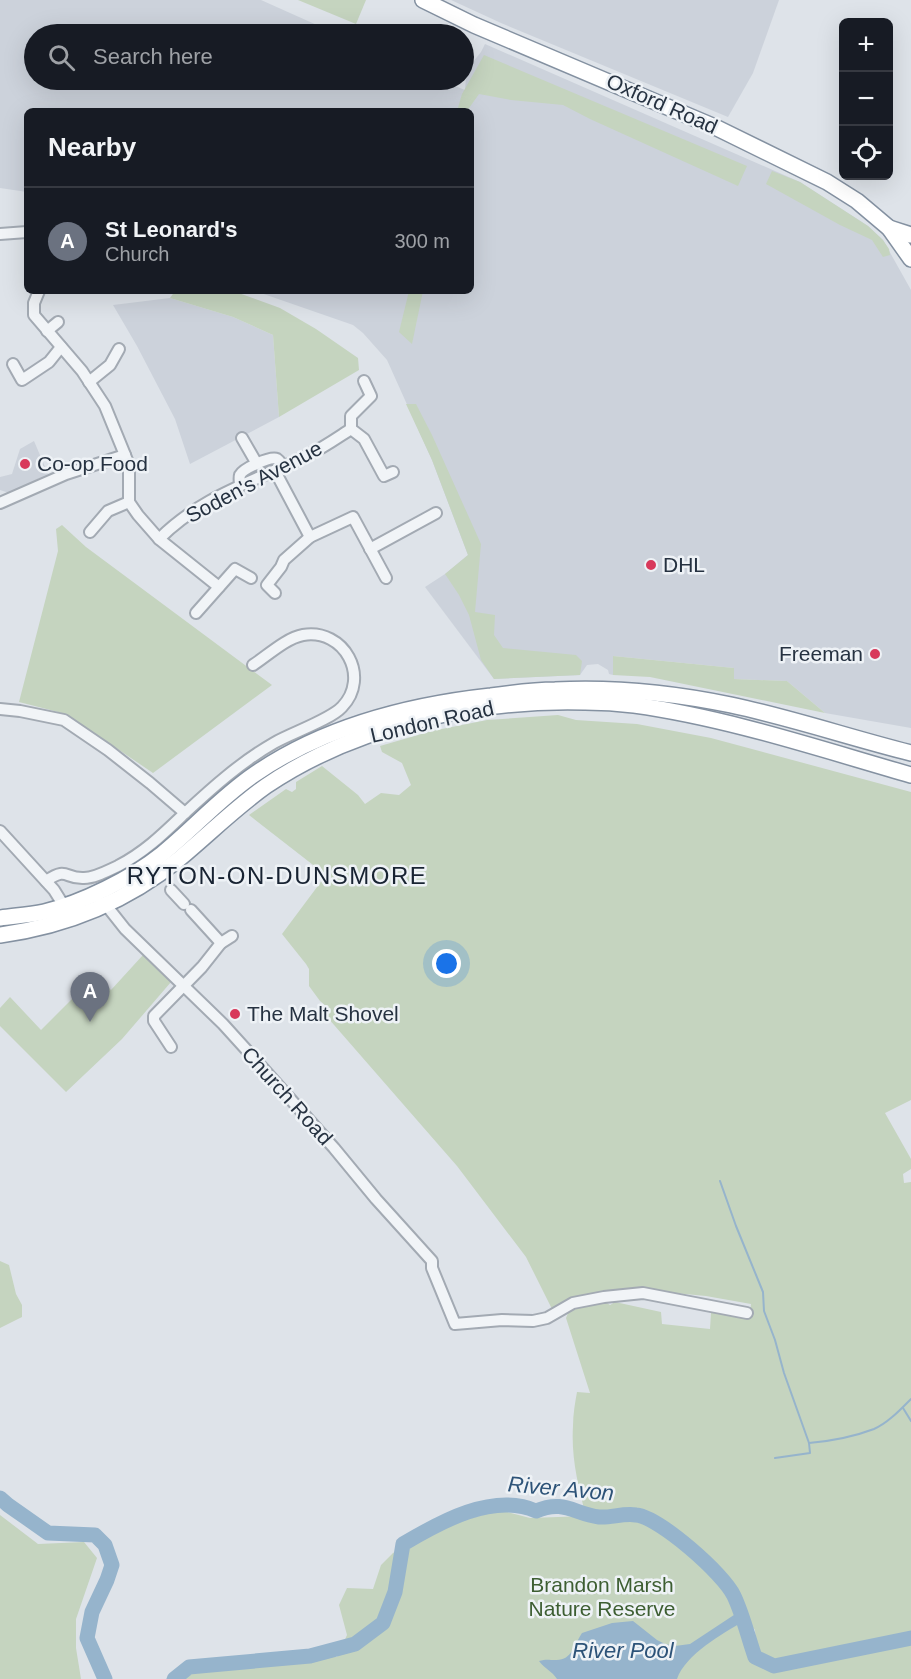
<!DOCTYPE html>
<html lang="en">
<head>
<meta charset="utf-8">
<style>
  body { margin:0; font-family:Arial,sans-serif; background:#242831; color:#f1f3f6 }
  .controls { position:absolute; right:18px; top:18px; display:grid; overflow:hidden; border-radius:9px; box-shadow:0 6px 24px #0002 }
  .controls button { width:54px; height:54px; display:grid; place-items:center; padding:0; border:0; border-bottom:2px solid #363941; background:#171b24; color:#f1f3f6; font:30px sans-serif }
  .you { position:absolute; left:447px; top:964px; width:21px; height:21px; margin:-15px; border:4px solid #fff; border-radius:50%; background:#1a73e8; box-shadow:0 0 0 9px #1a73e833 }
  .badge { display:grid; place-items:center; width:39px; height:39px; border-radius:50%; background:#d93025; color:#fff; font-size:20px; font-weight:700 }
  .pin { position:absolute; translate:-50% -50px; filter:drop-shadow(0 2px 3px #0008) }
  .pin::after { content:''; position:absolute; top:32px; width:21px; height:18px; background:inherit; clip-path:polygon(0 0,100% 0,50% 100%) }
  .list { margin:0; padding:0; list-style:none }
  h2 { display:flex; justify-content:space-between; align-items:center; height:78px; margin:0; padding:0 24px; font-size:26px }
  h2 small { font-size:20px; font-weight:400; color:#9ea1a6 }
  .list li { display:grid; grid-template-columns:39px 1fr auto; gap:18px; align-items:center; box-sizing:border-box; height:108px; padding:0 24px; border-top:2px solid #363941 }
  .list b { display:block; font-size:22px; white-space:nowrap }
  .list p { margin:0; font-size:20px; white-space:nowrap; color:#9ea1a6 }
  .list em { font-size:20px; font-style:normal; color:#9ea1a6 }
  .icon { flex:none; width:33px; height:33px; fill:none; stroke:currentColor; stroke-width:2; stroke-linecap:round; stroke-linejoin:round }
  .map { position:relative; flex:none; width:911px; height:1679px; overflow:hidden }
  .search { position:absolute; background:#171b24; box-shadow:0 6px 24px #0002; left:24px; top:24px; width:450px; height:66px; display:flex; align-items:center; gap:15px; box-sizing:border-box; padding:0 21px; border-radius:33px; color:#9ea1a6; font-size:22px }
  .panel { position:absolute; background:#171b24; box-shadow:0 6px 24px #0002; left:24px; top:108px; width:450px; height:186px; border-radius:9px }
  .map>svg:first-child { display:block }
</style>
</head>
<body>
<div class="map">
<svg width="911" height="1679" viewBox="0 0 911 1679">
  <rect width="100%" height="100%" fill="#dee3e9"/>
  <!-- built -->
  <g fill="#ccd2db">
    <polygon points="0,0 261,0 337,34 34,34 34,80 440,80 465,90 466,77 473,62 481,52 485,44 800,182 868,226 883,240 911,290 911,728 825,713 787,681 733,679 734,668 613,656 613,675 609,674 608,670 598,664 587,665 580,675 494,679 425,587 445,574 468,555 432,460 387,360 363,333 353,325 255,291 471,291 471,111 27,111 27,192 0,188"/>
    <polygon points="451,0 779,0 753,73 728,117 501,23"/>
    <polygon points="170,298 233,317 273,335 279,417 190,464 175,419 137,346 113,305"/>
    <polygon points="34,441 48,474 9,493 0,490 0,477 12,474 20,449"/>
  </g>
  <!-- green -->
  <g fill="#c5d4bf" fill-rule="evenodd">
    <polygon points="298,0 366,0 356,24"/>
    <polygon points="484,55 747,166 738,186 590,119 563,105 511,100 479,94 467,111 457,111 462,94"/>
    <polygon points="772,171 800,182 868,226 883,240 889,249 890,255 883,257 872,240 840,225 766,184"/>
    <polygon points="175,291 233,291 280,308 316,329 358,358 359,370 279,417 273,335 233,317 170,298"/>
    <polygon points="409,291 423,291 412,344 399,332"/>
    <polygon points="406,404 416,404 432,435 481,544 475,612 495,615 494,635 503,648 576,655 582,661 580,675 494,679 481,660 469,615 459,595 445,574 468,555 432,460"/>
    <polygon points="62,525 86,547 272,685 153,773 66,714 19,702 58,551 56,529"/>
    <polygon points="613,656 734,668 734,679 787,681 825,713 650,677 613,675"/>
    <path d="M 558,715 L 576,720 L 637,724 L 711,738 L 911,792 L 911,1100 L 885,1113 L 911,1159 L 911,1169 L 903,1174 L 904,1183 L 911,1182 L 911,1679 L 174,1679 L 189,1667 L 306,1656 L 337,1657 L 347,1635 L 339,1605 L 347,1588 L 373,1589 L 381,1565 L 393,1553 L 440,1527 L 500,1510 L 530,1518 L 586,1516 C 578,1486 571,1457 573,1426 C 573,1414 575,1403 577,1392 L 590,1393 L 566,1318 L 569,1311 L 604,1301 L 610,1305 L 615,1302 L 661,1312 L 662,1324 L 710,1329 L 711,1313 L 750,1312 L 751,1304 L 706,1296 L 643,1290 L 553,1311 L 526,1257 L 457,1166 L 321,1010 L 326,1006 L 320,1001 L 309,986 L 309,969 L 306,964 L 282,934 L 326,875 L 249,815 L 286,789 L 292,792 L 296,789 L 296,782 L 322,766 L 358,795 L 365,804 L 381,793 L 399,795 L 411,785 L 402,763 L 382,752 L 380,746 L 432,731 L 487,720 ZM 739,1611 L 755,1630 L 757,1658 L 754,1656 L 733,1616 Z"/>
    <polygon points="143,955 171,982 122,1039 66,1092 0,1026 0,1008 10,997 41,1030 96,975 111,990"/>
    <polygon points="0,1261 9,1265 16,1294 22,1305 22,1317 0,1328"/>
    <polygon points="0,1515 38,1544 84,1542 97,1558 76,1619 76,1648 81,1679 0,1679"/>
  </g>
  <!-- water -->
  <path fill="#96b4cc" d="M 740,1611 L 744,1621 C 722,1634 686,1654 677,1679 L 557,1679 C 552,1671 544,1668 539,1661 C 546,1659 549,1660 555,1660 C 572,1661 574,1645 582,1633 L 612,1623 L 633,1621 L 657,1640 L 665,1644 L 675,1646 L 690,1644 Z"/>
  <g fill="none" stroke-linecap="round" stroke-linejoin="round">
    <!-- stream -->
    <g stroke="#96b4cc" stroke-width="2">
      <polyline points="720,1181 736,1226 763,1292 764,1311 775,1340 784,1373 809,1443"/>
      <polyline points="903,1408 911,1421"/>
      <path d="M 775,1458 L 810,1453 L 809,1443 C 832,1441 853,1437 874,1429 C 888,1423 901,1409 911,1399"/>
    </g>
    <!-- river -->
    <g stroke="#96b4cc" stroke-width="15">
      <polyline points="0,1498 8,1505 48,1533 95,1535 105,1545 112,1565 107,1580 92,1612 87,1638 105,1679"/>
      <path d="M 174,1679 L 189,1667 L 310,1656 L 355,1644 L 383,1623 L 395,1592 L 403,1544 C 440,1522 493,1492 536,1511 C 564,1499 574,1514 599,1517 C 611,1518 623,1513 636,1515 C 659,1517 724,1574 734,1596 C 743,1615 748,1637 755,1657 L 774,1666 L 911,1638"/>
    </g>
    <defs>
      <g id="minor">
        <polyline points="0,234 27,232"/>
        <polyline points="47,331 58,322"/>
        <polyline points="13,364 22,380 49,362 61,347"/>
        <polyline points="364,381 371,396 351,416 351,429 364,439 384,476 393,472"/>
        <polyline points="89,382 110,365 119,349"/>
        <polyline points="242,438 257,464"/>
        <polyline points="125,455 129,465 129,502 138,515 159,539 219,587"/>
        <polyline points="275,471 310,537"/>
        <path d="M 240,485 C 240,482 239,478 240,475 C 243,469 270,456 277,459 C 280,461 281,464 284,467"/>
        <polyline points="0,503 66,474 125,455 105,406 82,371 34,315 34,303 39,291"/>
        <polyline points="90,532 108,511 129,502"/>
        <path d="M 159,539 C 203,495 254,482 308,455 C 323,448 337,438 351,429"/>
        <polyline points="370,549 436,513"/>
        <polyline points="275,593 267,585 281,567 284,560 310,537 353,517 386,578"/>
        <polyline points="196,613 235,569 251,578"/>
        <polyline points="0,709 20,711 64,720 108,750 150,783 185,813"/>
        <polyline points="0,831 54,890 64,906"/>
        <path d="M 46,881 C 68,866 64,879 84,878 C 95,878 107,871 118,866 C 145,852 163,834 185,813 C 213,787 241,762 274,743 C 291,733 330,720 342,707 C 371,677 344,628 303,635 C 286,638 267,656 253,665"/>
        <polyline points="171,890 184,904"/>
        <polyline points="100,903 106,905 125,929 223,1024 252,1056 334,1148 376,1199 432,1261 432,1268 455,1324 502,1320 533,1321 547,1318 573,1303 604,1297 643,1293 747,1313"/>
        <polyline points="191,910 221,943"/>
        <polyline points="171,1047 154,1021 154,1016 202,967 221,943 232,936"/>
      </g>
      <g id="highway">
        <polyline points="423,0 474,25 717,128 827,182 857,201 889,228 911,259"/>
        <polyline points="889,228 911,235"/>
        <path d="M 0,918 C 15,916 30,915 44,912 C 82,903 132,878 162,854 C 194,828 221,797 255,774 C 325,726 408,705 491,696 C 512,693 533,690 555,690 C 613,687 673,693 731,705 C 792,718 851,738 911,753"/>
        <path d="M 0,935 C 67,926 126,902 179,859 C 208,835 235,808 266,786 C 356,725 477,699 585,702 C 601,702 618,703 634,705 C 728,718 820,749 911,775"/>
      </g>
    </defs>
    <!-- minor casing -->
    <use href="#minor" stroke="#a3aab3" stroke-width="14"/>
    <!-- highway casing -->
    <use href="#highway" stroke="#8491a1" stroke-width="18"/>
    <!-- minor -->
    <use href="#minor" stroke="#f1f4f7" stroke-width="10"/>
    <!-- highway -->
    <use href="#highway" stroke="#fff" stroke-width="15"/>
  </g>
  <!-- markers -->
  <g fill="#d8395b" stroke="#eef2f6" stroke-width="2">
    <circle cx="25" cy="464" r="6"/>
    <circle cx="651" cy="565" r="6"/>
    <circle cx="875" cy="654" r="6"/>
    <circle cx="235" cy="1014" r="6"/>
  </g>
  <g text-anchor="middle" stroke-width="5" stroke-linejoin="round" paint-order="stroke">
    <!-- street labels -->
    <g font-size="21" fill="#263241" stroke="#eef2f6">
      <text transform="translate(662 104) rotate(24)" y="7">Oxford Road</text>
      <text transform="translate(254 482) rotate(-28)" y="7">Soden's Avenue</text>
      <text transform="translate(432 722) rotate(-13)" y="7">London Road</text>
      <text transform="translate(287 1096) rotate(48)" y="7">Church Road</text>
    </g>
    <!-- poi labels -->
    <g font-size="21" fill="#263241" stroke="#eef2f6" text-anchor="start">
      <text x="37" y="471">Co-op Food</text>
      <text x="663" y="572">DHL</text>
      <text x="863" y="661" text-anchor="end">Freeman</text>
      <text x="247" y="1021">The Malt Shovel</text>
    </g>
    <!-- park labels -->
    <g font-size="21" fill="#3d5e32" stroke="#eef2f6">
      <text x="602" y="1592">Brandon Marsh<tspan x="602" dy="24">Nature Reserve</tspan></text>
    </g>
    <!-- water labels -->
    <g font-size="22" font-style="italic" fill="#2d5378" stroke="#eef2f6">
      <text transform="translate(561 1488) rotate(5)" y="8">River Avon</text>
      <text x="623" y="1658">River Pool</text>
    </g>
    <!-- quarter labels -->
    <g font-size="24" letter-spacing="1.5" fill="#182332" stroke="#eef2f6">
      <text x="277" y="884">RYTON-ON-DUNSMORE</text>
    </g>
  </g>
</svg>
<div class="controls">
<button>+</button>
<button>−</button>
<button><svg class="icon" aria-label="locate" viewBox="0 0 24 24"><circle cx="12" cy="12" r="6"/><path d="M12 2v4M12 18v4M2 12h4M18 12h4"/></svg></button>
</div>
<div class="you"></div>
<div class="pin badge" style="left:90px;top:1022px;background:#6b7280">A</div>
<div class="search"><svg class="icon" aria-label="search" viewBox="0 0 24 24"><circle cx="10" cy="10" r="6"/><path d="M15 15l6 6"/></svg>Search here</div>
<section class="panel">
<h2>Nearby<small></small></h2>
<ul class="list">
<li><span class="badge" style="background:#6b7280">A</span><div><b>St Leonard's</b><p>Church</p></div><em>300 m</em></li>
</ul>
</section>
</div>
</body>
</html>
